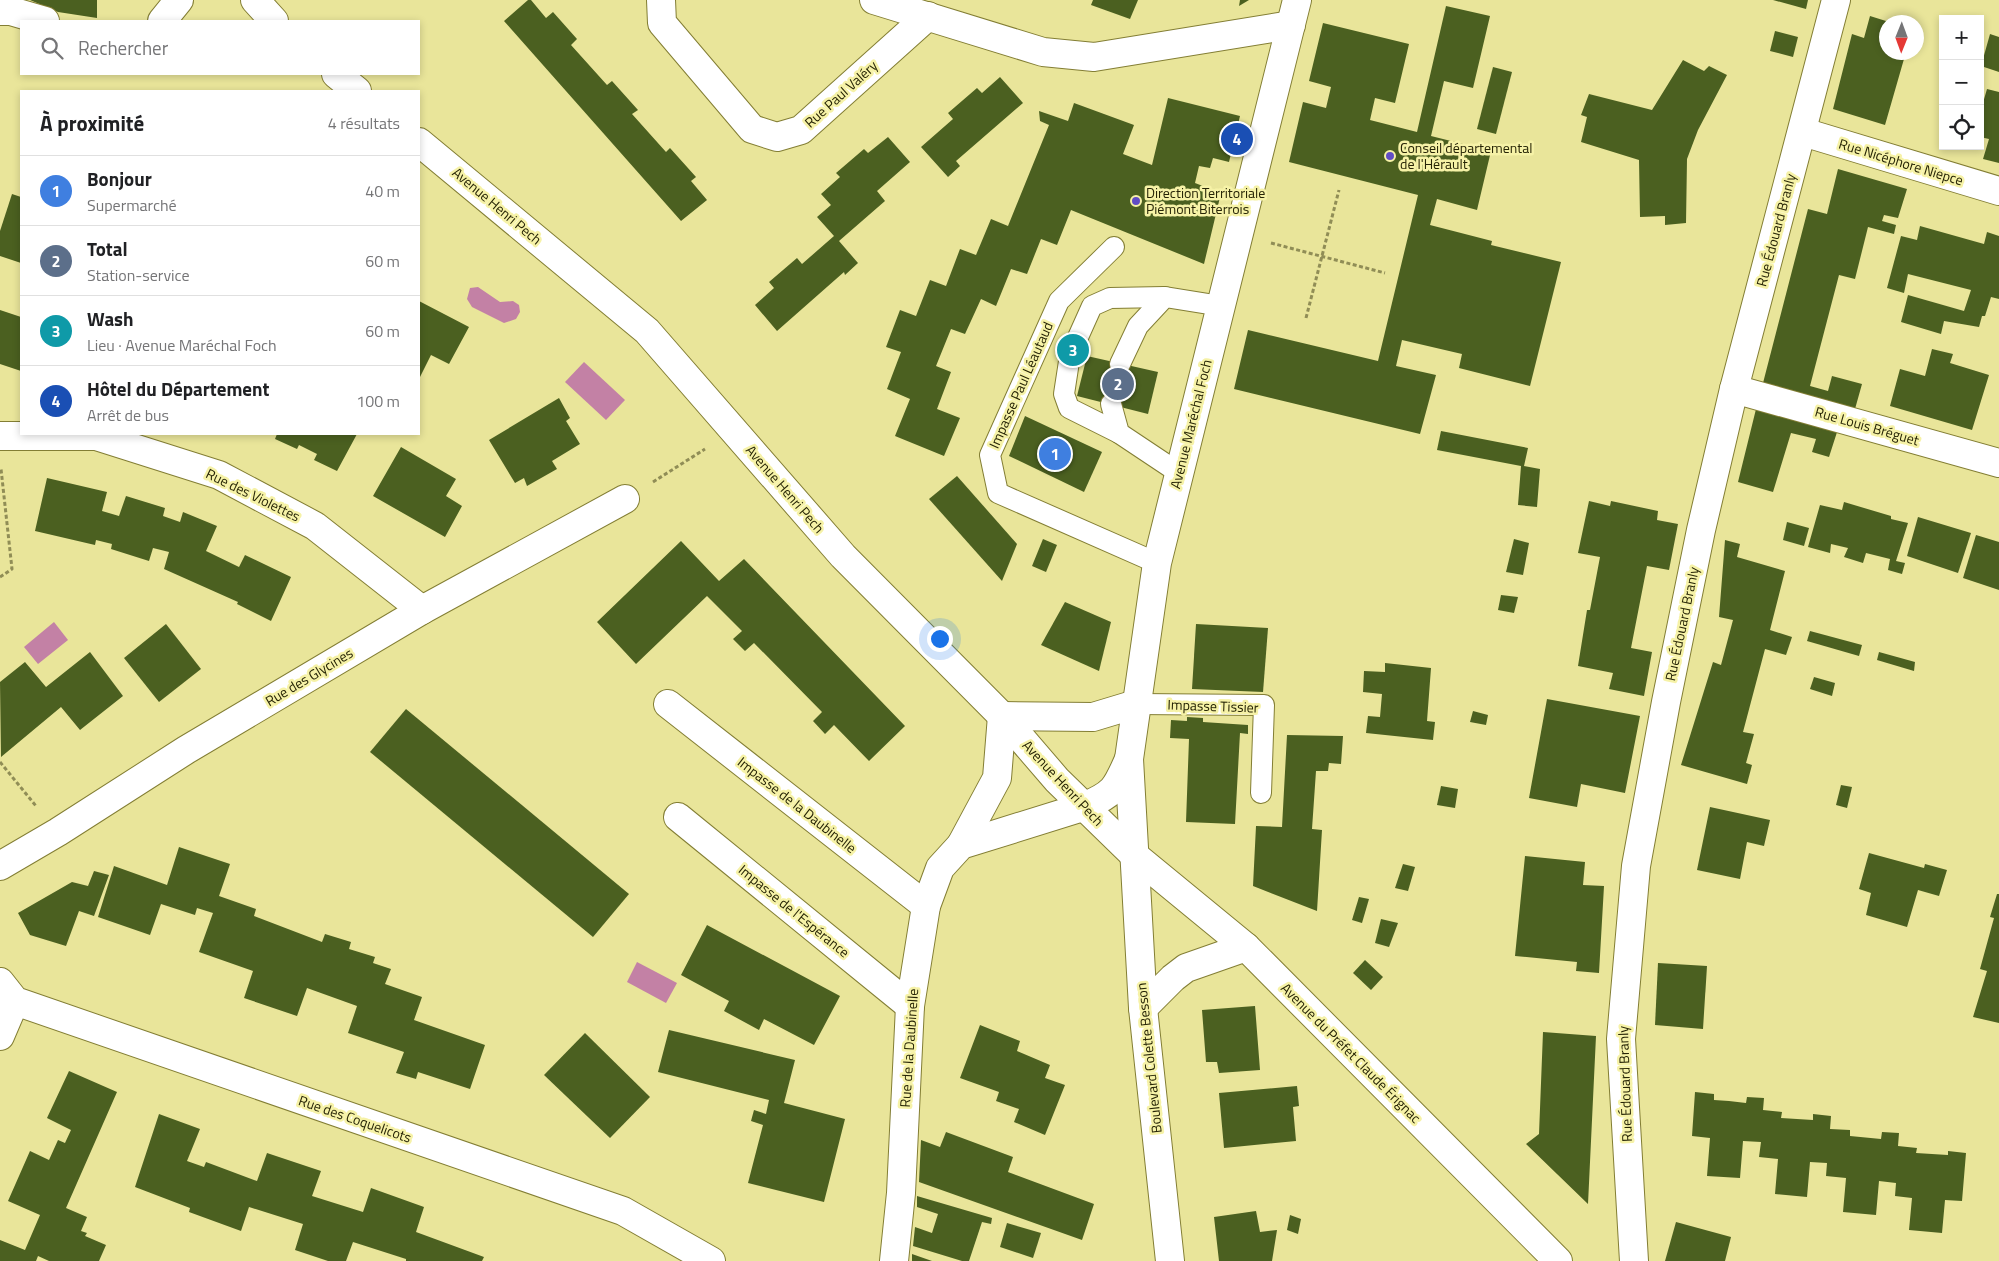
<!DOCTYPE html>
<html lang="fr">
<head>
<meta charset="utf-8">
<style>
  body { margin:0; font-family:"Titillium Web",sans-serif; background:#f6f6f6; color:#202124 }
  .controls { position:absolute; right:15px; top:15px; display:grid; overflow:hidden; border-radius:0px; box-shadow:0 2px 8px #0003 }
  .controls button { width:45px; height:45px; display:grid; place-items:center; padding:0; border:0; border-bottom:1px solid #e0e0e0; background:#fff; color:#202124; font:25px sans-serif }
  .compass { position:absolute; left:1879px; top:15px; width:45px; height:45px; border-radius:50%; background:#fff; box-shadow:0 2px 8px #0003; rotate:181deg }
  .you { position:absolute; left:939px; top:638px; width:18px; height:18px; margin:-12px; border:4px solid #fff; border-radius:50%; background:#1a73e8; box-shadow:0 0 0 8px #1a73e833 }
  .badge { display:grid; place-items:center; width:32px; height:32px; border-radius:50%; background:#db2777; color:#fff; font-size:16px; font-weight:700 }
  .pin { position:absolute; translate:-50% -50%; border:2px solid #fff; box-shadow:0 1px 5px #0006 }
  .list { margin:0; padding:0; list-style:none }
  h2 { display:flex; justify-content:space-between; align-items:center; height:65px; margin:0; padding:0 20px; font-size:21px }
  h2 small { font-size:16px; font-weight:400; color:#757577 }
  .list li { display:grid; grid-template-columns:32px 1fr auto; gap:15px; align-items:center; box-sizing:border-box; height:70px; padding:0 20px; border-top:1px solid #e0e0e0 }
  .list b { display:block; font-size:19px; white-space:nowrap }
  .list p { margin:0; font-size:16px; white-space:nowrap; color:#757577 }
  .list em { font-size:16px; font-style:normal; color:#757577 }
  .icon { flex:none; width:28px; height:28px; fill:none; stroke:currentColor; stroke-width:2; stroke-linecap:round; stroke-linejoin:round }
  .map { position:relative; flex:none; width:1999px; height:1261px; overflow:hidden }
  .search { position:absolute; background:#fff; box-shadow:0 2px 8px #0003; left:20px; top:20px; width:400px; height:55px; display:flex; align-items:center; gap:12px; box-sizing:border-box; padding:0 18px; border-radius:0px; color:#757577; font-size:19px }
  .panel { position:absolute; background:#fff; box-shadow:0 2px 8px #0003; left:20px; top:90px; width:400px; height:345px; border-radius:0px }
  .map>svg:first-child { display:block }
</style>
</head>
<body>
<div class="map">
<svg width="1999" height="1261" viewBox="0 0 1999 1261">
  <rect width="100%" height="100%" fill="#e9e59a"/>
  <!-- water -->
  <g fill="#c381a5">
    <polygon points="478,287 500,302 513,301 519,305 520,312 516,319 504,323 472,307 467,299 470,288"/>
    <polygon points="584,362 625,400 606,420 565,382"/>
    <polygon points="54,622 68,640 38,664 24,647"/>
    <polygon points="637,962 677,983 666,1003 627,982"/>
  </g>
  <!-- building -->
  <g fill="#4b6020">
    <polygon points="30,0 97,0 97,18 58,12"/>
    <polygon points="528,0 531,0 546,18 553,12 577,39 571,45 607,85 612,81 638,110 632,114 666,152 670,148 696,177 691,181 707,200 681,221 504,21"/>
    <polygon points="1093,0 1138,0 1130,19 1091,5"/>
    <polygon points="1240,0 1249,0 1239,6"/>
    <polygon points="1773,0 1808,0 1806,9"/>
    <polygon points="1446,6 1490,16 1473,88 1444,81 1431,136 1491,151 1477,210 1437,199 1430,225 1492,241 1491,245 1561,262 1530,386 1459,368 1462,354 1402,340 1396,366 1436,375 1420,434 1234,389 1248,330 1378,361 1418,195 1289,162 1303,102 1326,108 1331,87 1309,81 1323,23 1409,44 1395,103 1375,98 1370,120 1417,132"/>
    <polygon points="1870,16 1886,21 1886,52 1906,52 1885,125 1833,109 1852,34 1864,38"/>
    <polygon points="1775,31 1798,37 1793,57 1770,51"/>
    <polygon points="1990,34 1999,37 1999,72 1981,66"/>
    <polygon points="1683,60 1704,71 1709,66 1727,75 1698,130 1687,159 1686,223 1665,225 1665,216 1640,217 1639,160 1581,142 1587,117 1581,115 1589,94 1652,110"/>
    <polygon points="1493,67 1512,72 1496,134 1477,129"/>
    <polygon points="1000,77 1023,103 956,161 960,166 948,177 921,147 953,119 948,113 977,88 982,93"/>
    <polygon points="1987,89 1999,92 1999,163 1983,159 1989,139 1980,137 1980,113"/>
    <polygon points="1168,98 1240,116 1229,162 1213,158 1210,168 1199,166 1195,183 1221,193 1204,264 1071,210 1057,245 1041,239 1027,274 1011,269 996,306 981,299 965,334 951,329 936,366 951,372 937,409 960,418 944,456 895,436 910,399 887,389 901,352 886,347 900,310 916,316 930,280 946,286 960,249 976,255 991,219 1008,226 1049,125 1040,121 1039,111 1068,121 1074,103 1134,125 1123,154 1152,165"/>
    <polygon points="888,137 910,162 877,191 885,201 839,241 858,263 845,275 844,272 777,331 755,305 774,288 769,282 797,258 802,264 834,236 817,217 831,205 821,194 840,177 836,173 864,149 868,153"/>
    <polygon points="1838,169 1907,189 1898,218 1884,215 1882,221 1896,225 1894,234 1868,227 1855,279 1839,275 1810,386 1828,391 1832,376 1862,384 1855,409 1763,383 1808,209 1827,214"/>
    <polygon points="12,194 21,197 21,263 0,256 0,231"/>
    <polygon points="1920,226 1984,244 1987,232 1999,236 1999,299 1991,297 1985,316 1982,316 1979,327 1944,321 1941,334 1901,322 1908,295 1964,311 1971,290 1908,274 1904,293 1887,288 1901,236 1917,240"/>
    <polygon points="419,301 469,327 449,364 431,355 419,379"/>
    <polygon points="0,310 21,317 21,371 0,364"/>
    <polygon points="1932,349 1953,354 1950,363 1989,375 1972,430 1890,406 1900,369 1925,376"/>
    <polygon points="1087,356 1158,372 1148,414 1077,396"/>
    <polygon points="559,398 570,418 566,421 580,444 552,461 557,469 527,486 524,478 515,483 489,440"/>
    <polygon points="1757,405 1838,429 1829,457 1812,452 1816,439 1791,433 1773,492 1738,482"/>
    <polygon points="1025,416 1102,452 1084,492 1009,456"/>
    <polygon points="1441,431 1528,448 1524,466 1540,469 1537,507 1518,505 1521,466 1437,450"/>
    <polygon points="277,434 357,434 337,471 314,460 317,454 299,445 297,449 275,439"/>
    <polygon points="401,447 456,479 446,496 462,506 445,537 373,496"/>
    <polygon points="957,476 1017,544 1002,581 929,499"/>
    <polygon points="47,478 107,492 102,511 119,516 126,496 165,508 163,516 180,522 183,512 217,526 206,551 239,567 245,555 291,577 271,621 237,604 238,602 164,569 169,552 153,548 149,561 111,549 112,544 96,540 95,545 35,531"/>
    <polygon points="1589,501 1610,506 1611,501 1658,511 1657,520 1678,524 1669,570 1647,566 1631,648 1652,652 1644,696 1609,689 1613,673 1578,666 1587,610 1590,610 1600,557 1578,553"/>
    <polygon points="1844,502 1891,516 1891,519 1908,523 1896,561 1905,563 1902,574 1888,570 1890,559 1866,553 1863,563 1844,557 1848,548 1831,544 1830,553 1808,547 1820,505 1842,510"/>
    <polygon points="1918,517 1971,533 1958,573 1907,556"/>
    <polygon points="1787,522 1809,528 1804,546 1783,540"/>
    <polygon points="1976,535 1999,542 1999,590 1963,578"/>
    <polygon points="1043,539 1057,545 1046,572 1032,566"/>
    <polygon points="1514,539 1529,543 1523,575 1506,572"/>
    <polygon points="1725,540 1740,544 1737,557 1785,571 1770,630 1792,637 1786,655 1765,649 1743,732 1754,734 1746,763 1752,765 1747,784 1681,765 1713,662 1721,665 1733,620 1719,617"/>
    <polygon points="681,541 719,581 744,559 905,726 869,761 834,725 825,734 813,721 822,712 754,643 745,651 733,639 742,631 707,596 636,664 597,622"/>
    <polygon points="1501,595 1518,597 1514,613 1498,610"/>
    <polygon points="1065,602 1111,622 1099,671 1041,645"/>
    <polygon points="166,624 201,669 159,702 124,658"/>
    <polygon points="1196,624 1268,628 1263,692 1192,689"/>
    <polygon points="1810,631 1862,645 1859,656 1807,641"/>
    <polygon points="90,652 123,696 80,730 61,707 1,757 0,682 25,662 46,687"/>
    <polygon points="1879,652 1915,662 1914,671 1877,660"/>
    <polygon points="1385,663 1431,668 1427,721 1435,722 1433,740 1366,733 1368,716 1380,717 1382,694 1363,692 1364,671 1385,672"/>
    <polygon points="1814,677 1835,683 1832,696 1810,689"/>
    <polygon points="1547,699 1640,716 1625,793 1581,784 1577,807 1529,798"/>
    <polygon points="406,709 629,894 593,937 370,752"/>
    <polygon points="1473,711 1488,715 1486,725 1470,722"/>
    <polygon points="1187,717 1203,718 1203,722 1248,725 1248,734 1240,733 1235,824 1186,822 1189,739 1170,738 1171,720 1187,721"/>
    <polygon points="1287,735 1343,736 1341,764 1329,763 1328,771 1316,771 1312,829 1322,830 1317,911 1253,886 1256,826 1282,827"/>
    <polygon points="1841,785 1852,787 1847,808 1836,805"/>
    <polygon points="1441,786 1458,789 1455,808 1437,805"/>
    <polygon points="1710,807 1770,820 1764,846 1747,842 1740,879 1697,870"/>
    <polygon points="179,847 230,864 219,896 256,909 254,916 322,942 325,934 351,942 349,949 375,957 373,963 391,969 385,984 422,997 414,1020 485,1045 470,1089 418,1072 416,1079 396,1073 404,1052 348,1033 357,1006 307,988 297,1016 244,998 253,971 199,952 213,913 197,908 195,915 161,904 150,935 98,917 114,866 167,885"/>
    <polygon points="1869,853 1924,868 1925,864 1947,870 1939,896 1918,890 1907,927 1866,915 1871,893 1859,889"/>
    <polygon points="1525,856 1585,862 1583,885 1604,886 1599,973 1576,971 1577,962 1515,956"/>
    <polygon points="1403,864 1415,867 1408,891 1395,888"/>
    <polygon points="94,871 109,875 94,916 79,911 66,946 30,935 18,913 72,882 88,886"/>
    <polygon points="1997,894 1999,894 1999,1023 1973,1017 1987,971 1980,969 1994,918 1990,917"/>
    <polygon points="1359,897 1369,899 1362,923 1352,920"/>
    <polygon points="1381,919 1398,923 1389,947 1375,943"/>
    <polygon points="707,925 840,996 814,1045 764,1019 759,1030 724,1011 729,1001 681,975"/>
    <polygon points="1365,960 1383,977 1371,990 1353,973"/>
    <polygon points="1658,963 1707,966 1703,1029 1655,1025"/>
    <polygon points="1255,1006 1260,1070 1219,1073 1217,1062 1206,1062 1202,1010"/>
    <polygon points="980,1025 1020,1041 1017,1051 1050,1065 1045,1078 1065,1085 1045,1135 1014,1122 1019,1109 996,1101 999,1092 960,1078"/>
    <polygon points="669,1030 795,1060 784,1103 845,1119 824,1202 748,1183 763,1125 751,1121 754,1110 766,1114 769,1100 658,1072"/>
    <polygon points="1543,1032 1596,1036 1588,1204 1526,1144 1539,1134"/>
    <polygon points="585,1033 650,1097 610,1138 544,1075"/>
    <polygon points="69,1071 117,1092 66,1208 87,1217 81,1231 87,1233 85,1236 106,1245 99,1261 49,1261 38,1256 36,1261 0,1261 0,1240 25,1250 40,1215 8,1201 30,1151 49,1160 58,1140 65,1143 71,1130 47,1118"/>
    <polygon points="1297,1086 1299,1106 1293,1107 1296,1141 1224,1148 1219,1093"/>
    <polygon points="1695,1092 1714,1094 1714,1100 1729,1101 1746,1103 1747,1097 1764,1098 1763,1110 1782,1112 1781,1118 1813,1120 1813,1114 1831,1116 1830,1129 1850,1130 1850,1136 1881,1139 1882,1132 1899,1133 1898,1146 1917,1148 1916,1153 1948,1155 1948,1151 1966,1153 1962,1201 1945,1200 1942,1233 1909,1230 1912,1198 1895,1196 1896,1183 1879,1181 1876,1215 1843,1212 1846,1178 1826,1176 1827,1163 1810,1162 1807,1197 1775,1194 1778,1159 1759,1157 1761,1142 1743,1141 1740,1178 1707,1176 1710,1138 1692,1136"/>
    <polygon points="159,1114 200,1129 187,1161 204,1167 206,1162 257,1181 267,1153 321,1171 312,1196 363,1212 371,1188 424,1207 416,1232 484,1257 482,1261 406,1261 406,1259 353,1242 346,1261 328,1261 295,1250 303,1224 249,1207 241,1231 189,1212 190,1208 135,1187"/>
    <polygon points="946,1132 1013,1157 1008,1172 1094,1204 1082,1240 919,1182 921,1140 940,1147"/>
    <polygon points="917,1196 992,1218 991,1224 982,1222 969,1261 962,1261 913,1246 915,1227 932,1233 938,1214 917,1207"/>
    <polygon points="1256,1211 1260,1232 1277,1230 1272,1261 1219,1261 1214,1217"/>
    <polygon points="1290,1215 1301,1219 1298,1234 1287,1230"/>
    <polygon points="1676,1222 1731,1237 1725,1261 1665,1261"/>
    <polygon points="1007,1223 1041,1233 1033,1258 1000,1247"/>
    <polygon points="912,1254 932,1261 912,1261"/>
  </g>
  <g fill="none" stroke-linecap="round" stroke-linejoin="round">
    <defs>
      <g id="service">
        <polyline points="1114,247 1059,301 990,455 998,493 1157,563"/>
        <polyline points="1120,364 1138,326 1165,297 1221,306"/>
        <polyline points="1111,404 1119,433 1179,473"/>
        <polyline points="1119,433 1069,408 1064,394 1070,355 1092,306 1110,298 1165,297"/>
        <polyline points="1136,704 1264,705 1261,793"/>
      </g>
      <g id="minor">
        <polyline points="661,0 662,23 752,129 777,137 801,130 928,16"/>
        <polyline points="874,0 1043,52 1094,57 1291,25"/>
        <polyline points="0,11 11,11 45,21"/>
        <polyline points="162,21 179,0"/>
        <polyline points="1803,132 1999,191"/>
        <polyline points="1734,389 1999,463"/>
        <polyline points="0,436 96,436 219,475 315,526 422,610"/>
        <polyline points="668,704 926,906"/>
        <polyline points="678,817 910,1006"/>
        <polyline points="961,845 997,778 1002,716"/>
        <polyline points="0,866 58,832 186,750 422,610 625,499"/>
        <polyline points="0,982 15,1001 623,1211 711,1261"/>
        <polyline points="0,1036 15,1001"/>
        <polyline points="894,1261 901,1193 910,1006 926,906 940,868 961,845 1083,807"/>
        <polyline points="1634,1261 1621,1039 1636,866 1666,702 1701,530 1734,389 1836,0"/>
      </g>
      <polyline id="tertiary" points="1134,855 1246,947 1558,1261"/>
      <g id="secondary">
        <polyline points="255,0 274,21"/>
        <polyline points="336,74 357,91"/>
        <polyline points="419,142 647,331 843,556 1002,716 1057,780 1134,855"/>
        <polyline points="1002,716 1093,717 1136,704"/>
        <path d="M 1083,807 C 1114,794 1116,789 1129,759"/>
        <polyline points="1143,1008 1173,978 1186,968 1246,947"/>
        <polyline points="1170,1261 1143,1008 1129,759 1157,563 1297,0"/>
      </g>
    </defs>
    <!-- service casing -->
    <use href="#service" stroke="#837e34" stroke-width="22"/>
    <!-- minor casing -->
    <use href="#minor" stroke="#837e34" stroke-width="30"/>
    <!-- tertiary casing -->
    <use href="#tertiary" stroke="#837e34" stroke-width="30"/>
    <!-- secondary casing -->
    <use href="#secondary" stroke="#837e34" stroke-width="30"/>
    <!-- path -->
    <g stroke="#908d56" stroke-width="3" stroke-dasharray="4 2.5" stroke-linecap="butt">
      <polyline points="1271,243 1385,273"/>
      <polyline points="1306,318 1339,190"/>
      <polyline points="653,482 705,449"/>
      <polyline points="0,577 12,569 1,469"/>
      <polyline points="0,762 36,806"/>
    </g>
    <!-- service -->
    <use href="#service" stroke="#fff" stroke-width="20"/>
    <!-- minor -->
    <use href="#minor" stroke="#fff" stroke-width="28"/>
    <!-- tertiary -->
    <use href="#tertiary" stroke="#fff" stroke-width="28"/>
    <!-- secondary -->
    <use href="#secondary" stroke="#fff" stroke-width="28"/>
  </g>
  <!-- markers -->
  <g fill="#614dc5" stroke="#f6f2a7" stroke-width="2">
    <circle cx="1390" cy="156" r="5"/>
    <circle cx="1136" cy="201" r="5"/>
  </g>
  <g text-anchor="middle" stroke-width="5" stroke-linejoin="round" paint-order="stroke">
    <!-- street labels -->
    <g font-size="14" fill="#262405" stroke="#f6f2a7">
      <text transform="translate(841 94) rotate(-42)" y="5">Rue Paul Valéry</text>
      <text transform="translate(1901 162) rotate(17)" y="5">Rue Nicéphore Niepce</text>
      <text transform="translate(497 206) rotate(40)" y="5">Avenue Henri Pech</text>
      <text transform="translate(1776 230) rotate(-75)" y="5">Rue Édouard Branly</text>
      <text transform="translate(1021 385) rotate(-66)" y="5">Impasse Paul Léautaud</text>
      <text transform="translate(1191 424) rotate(-76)" y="5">Avenue Maréchal Foch</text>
      <text transform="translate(1867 426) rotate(16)" y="5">Rue Louis Bréguet</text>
      <text transform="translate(785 489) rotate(49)" y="5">Avenue Henri Pech</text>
      <text transform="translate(253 495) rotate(26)" y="5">Rue des Violettes</text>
      <text transform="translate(1682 624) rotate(-78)" y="5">Rue Édouard Branly</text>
      <text transform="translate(309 677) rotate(-31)" y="5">Rue des Glycines</text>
      <text transform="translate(1213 706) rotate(2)" y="5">Impasse Tissier</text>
      <text transform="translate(1063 783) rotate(47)" y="5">Avenue Henri Pech</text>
      <text transform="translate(797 805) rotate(38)" y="5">Impasse de la Daubinelle</text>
      <text transform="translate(794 911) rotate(39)" y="5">Impasse de l'Espérance</text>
      <text transform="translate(909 1048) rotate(-86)" y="5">Rue de la Daubinelle</text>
      <text transform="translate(1351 1053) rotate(45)" y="5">Avenue du Préfet Claude Érignac</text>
      <text transform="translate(1149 1058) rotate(-96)" y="5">Boulevard Colette Besson</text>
      <text transform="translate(1625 1084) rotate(-92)" y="5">Rue Édouard Branly</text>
      <text transform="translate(355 1119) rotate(19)" y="5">Rue des Coquelicots</text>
    </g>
    <!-- poi labels -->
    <g font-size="14" fill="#262405" stroke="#f6f2a7" text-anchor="start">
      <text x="1400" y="153">Conseil départemental<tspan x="1400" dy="16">de l'Hérault</tspan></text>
      <text x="1146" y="198">Direction Territoriale<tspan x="1146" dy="16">Piémont Biterrois</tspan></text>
    </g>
  </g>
</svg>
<div class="controls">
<button>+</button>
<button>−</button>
<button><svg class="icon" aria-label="locate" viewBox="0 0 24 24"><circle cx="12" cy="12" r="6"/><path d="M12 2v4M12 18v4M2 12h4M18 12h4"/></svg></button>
</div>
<svg class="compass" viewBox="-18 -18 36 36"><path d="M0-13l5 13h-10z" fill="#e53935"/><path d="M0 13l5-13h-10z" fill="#757577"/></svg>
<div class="you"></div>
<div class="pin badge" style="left:1055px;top:454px;background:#3f7fe0">1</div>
<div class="pin badge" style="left:1118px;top:384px;background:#5c6f8a">2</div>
<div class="pin badge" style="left:1073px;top:350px;background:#0f9aa8">3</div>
<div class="pin badge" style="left:1237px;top:139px;background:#1a4fb4">4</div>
<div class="search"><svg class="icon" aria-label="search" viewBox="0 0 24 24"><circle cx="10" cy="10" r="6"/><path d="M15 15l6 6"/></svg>Rechercher</div>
<section class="panel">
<h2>À proximité<small>4 résultats</small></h2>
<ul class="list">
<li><span class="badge" style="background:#3f7fe0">1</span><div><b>Bonjour</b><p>Supermarché</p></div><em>40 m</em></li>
<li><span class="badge" style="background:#5c6f8a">2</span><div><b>Total</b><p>Station-service</p></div><em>60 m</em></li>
<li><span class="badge" style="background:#0f9aa8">3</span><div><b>Wash</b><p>Lieu · Avenue Maréchal Foch</p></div><em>60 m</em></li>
<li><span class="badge" style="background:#1a4fb4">4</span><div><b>Hôtel du Département</b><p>Arrêt de bus</p></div><em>100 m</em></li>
</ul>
</section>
</div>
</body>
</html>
